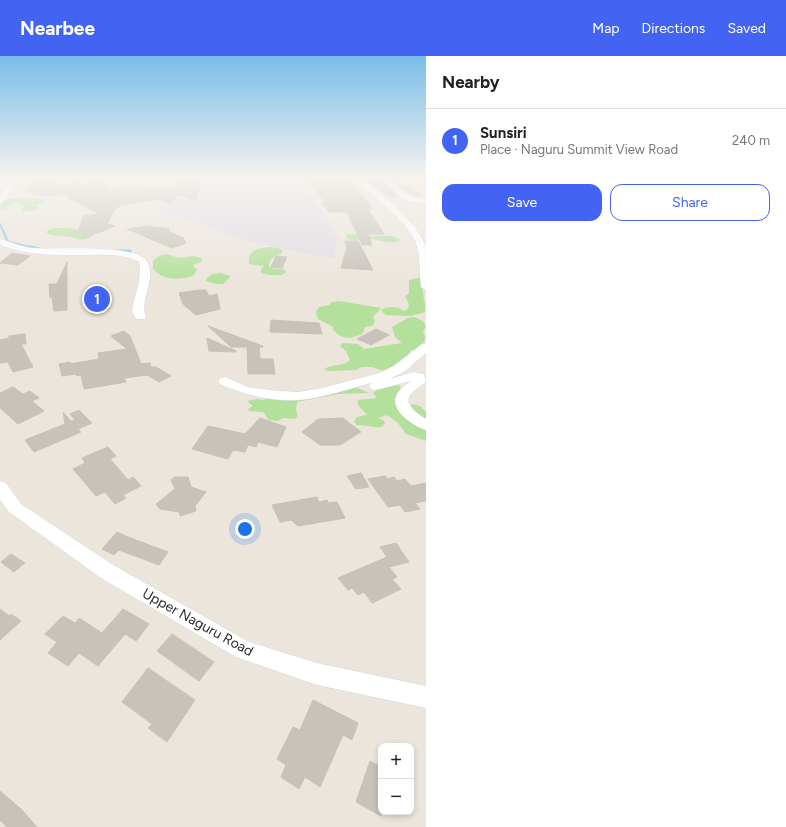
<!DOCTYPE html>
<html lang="en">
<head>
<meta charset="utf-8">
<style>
  body { margin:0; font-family:Figtree,sans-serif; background:#f2f2f2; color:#222 }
  .controls { position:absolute; right:12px; bottom:12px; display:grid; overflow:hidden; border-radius:8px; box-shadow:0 2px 6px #0003 }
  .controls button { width:36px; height:36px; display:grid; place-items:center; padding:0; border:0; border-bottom:1px solid #e0e0e0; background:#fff; color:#222; font:20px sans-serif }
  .you { position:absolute; left:245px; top:473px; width:14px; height:14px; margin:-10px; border:3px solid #fff; border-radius:50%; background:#1a73e8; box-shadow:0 0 0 6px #1a73e833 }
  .badge { display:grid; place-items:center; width:26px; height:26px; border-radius:50%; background:#4364f2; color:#fff; font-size:13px; font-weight:700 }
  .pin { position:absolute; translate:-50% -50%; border:2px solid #fff; box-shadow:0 1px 4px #0006 }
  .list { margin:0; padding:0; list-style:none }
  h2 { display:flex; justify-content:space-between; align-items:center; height:52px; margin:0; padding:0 16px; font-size:17px }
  h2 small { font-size:13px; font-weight:400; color:#767676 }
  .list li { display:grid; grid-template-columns:26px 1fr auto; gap:12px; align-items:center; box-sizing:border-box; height:64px; padding:0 16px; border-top:1px solid #e0e0e0 }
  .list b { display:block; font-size:15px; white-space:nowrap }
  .list p { margin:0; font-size:13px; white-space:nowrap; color:#767676 }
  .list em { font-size:13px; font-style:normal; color:#767676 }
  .actions { display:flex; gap:8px; padding:12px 16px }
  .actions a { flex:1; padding:9px 0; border:1px solid #4364f2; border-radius:12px; text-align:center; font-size:14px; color:#4364f2 }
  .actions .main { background:#4364f2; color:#fff }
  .map { position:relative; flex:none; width:426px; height:771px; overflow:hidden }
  header { display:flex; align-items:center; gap:24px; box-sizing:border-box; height:56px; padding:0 20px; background:#4364f2; color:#fff }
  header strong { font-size:19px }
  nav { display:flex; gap:22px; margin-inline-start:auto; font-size:14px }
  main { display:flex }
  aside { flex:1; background:#fff }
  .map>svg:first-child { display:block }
</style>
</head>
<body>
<header>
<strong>Nearbee</strong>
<nav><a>Map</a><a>Directions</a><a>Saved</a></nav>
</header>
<main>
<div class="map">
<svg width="426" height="771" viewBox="0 0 426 771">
  <rect width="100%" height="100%" fill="#ebe5dc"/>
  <!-- industrial -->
  <polygon fill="#dfdde4" points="205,125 222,127 299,126 330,167 338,182 333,202 303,197 241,183 185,163 164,159 160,157 160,155 166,147 169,148 186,140 201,131"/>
  <!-- green -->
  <g fill="#b3e09b">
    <polygon points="73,121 165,121 166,122 159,127 155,125 155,124 81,124"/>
    <path d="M 20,142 L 44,143 L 45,145 L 36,149 L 38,152 C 33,156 28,156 22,155 L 24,150 L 17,146 L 2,154 L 0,151 L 5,144 Z"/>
    <path d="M 55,172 L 67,172 L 80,174 L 107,172 L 105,174 L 89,179 L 91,181 C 79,186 79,182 69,181 C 60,179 55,181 46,177 L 48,174 Z"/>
    <path d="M 352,178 C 358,179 366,181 372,181 C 381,180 392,178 400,184 C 390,190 380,183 369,183 C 362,183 355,185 347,183 L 346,179 Z"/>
    <path d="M 271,191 L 279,192 L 282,194 L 282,197 C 275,200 269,202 269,210 L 273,213 L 284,213 L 286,216 L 282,219 L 269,219 L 261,217 L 261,213 L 264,210 L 249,208 C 247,193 260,192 271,191 Z"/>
    <path d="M 166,198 L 179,202 L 193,200 L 202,202 L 201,206 L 193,209 L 197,214 L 193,220 C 178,224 164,225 153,213 L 153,205 L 159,200 Z"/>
    <polygon points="220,217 231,220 223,228 216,228 206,225 207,222 212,218"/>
    <path d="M 421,221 L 424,244 L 425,247 L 425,256 L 411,260 L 386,259 L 381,254 C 390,249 397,251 405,255 L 408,252 L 409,248 L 405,240 L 409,238 L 409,224 Z"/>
    <path d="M 339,245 L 381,252 L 373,261 L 375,266 L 372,270 L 365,271 L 362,278 C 348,283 344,284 333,274 L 333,271 L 318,263 L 316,256 L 319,251 L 329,249 L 332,246 Z"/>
    <path d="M 414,261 L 423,265 L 426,271 L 423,275 L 425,281 L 423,290 L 417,294 L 411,294 L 408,299 L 387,314 L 383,315 L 372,311 L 362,311 L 356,314 L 327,315 L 324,313 C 332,308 342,311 350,304 L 346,295 L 340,290 L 343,287 L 358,288 L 364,293 L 402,287 L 395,281 L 392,271 L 408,262 Z"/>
    <path d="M 391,326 L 400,330 L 402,336 L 394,343 L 396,348 L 409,351 L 413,348 L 420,350 L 426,356 L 426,385 L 406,378 L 398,367 L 387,359 L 378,362 L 383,364 L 385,367 L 382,371 C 373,372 366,369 357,369 L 354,366 L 357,361 L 367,359 L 358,349 L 358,344 L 377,342 L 373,337 L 385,327 Z"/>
    <polygon points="355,331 369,337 338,338 297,346 296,354 298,360 295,363 283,362 278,365 269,364 263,356 249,355 248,353 253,350 247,345 257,343 263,344 273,341"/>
  </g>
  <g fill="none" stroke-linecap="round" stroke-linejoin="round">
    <!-- stream-far1 -->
    <polyline stroke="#74cae9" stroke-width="2" points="0,168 8,186 34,192"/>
    <!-- stream -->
    <g stroke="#74cae9" stroke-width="3">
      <polyline points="30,191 39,193"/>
      <polyline points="116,195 130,195"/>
    </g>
  </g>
  <!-- building -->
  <g fill="#c7c3bb" stroke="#c7c1b6">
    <polygon points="306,121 346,121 373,153 368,153 384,178 368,178 372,189 362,189 347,156 329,156 321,147 325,147"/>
    <polygon points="198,122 198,126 201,127 195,145 178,138 173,146 169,148 159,143 121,149 115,153 107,168 115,170 85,182 81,175 77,178 84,160 100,158 68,142 67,138 41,140 21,133 35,127 46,124 50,124 54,129 67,130 72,126 77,126 80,129 94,127 95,125 107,128 106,135 122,130 173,132 182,123"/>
    <polygon points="391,123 403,129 408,129 422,139 411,139"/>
    <polygon points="380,124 398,140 390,141 368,125"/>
    <polygon points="147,170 170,173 168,175 184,182 182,183 186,185 183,186 186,187 172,192 127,173"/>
    <polygon points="345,185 358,185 373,214 341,212 347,192"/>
    <polygon points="12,197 30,200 18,209 0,207"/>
    <polygon points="276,200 287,201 282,212 271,211"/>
    <polygon points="67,206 67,254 54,255 52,241 50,242 49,228 57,228"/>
    <polygon points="105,231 109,253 90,255 86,233"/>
    <polygon points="199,234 206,234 209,240 217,238 220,253 196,259 183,248 179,237"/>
    <polygon points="271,264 319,267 322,278 270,276"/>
    <polygon points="208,270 263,290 263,291 259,291 260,303 273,303 275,318 248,318 247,291 231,291"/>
    <polygon points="376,273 389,279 371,289 357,283"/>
    <polygon points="124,275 130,280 141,308 150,307 151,311 156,311 171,320 159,326 147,319 124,322 126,326 84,333 81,319 77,320 76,318 62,320 59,308 70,306 70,308 99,303 98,297 127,293 111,280"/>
    <polygon points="25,278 26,288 21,288 33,311 13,316 8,306 0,307 0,284 9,282 9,280"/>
    <polygon points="207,282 236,295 236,296 209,295"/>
    <polygon points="13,331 23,338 30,335 39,342 32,345 44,355 18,368 0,352 0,337"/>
    <polygon points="79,354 92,367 78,373 81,376 34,396 25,384 65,368 63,356 71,365 75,364 70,358"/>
    <polygon points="260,362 286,371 277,391 258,386 256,391 248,389 245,396 233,394 228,403 192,393 208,370 245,378"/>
    <polygon points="343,362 361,376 340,389 320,389 302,376 318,363"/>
    <polygon points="108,391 116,400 110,403 128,424 133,421 141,430 123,439 126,442 115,448 105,436 96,440 73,413 85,407 82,402"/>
    <polygon points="361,417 369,431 356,433 347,420"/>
    <polygon points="385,420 387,423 394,421 397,425 405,423 411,430 426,427 426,445 415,447 420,453 405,456 400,449 388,451 368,423"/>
    <polygon points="175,421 188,421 191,431 206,436 195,450 196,455 180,460 179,456 160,453 156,448 175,433 171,424"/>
    <polygon points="317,441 319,446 327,444 328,447 337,446 345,462 298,470 291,464 280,466 272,449"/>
    <polygon points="117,476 128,481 168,496 159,509 119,494 114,499 102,493"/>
    <polygon points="396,487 409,506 389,511 397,521 392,523 401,533 372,547 364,536 358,539 352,532 348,534 338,522 387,501 380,491"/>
    <polygon points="11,498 25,507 14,516 1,506"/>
    <polygon points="0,553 9,560 11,558 21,565 0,584"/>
    <polygon points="123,553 149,568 136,585 125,578 98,610 79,597 68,610 48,597 57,586 45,578 63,560 75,567 79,562 102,577"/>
    <polygon points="172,578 214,606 199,625 157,595"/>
    <polygon points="148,612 195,644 167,686 148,672 152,668 122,646"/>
    <polygon points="313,644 358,667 352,684 343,679 320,731 305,721 299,733 281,721 286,709 277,703 293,671 300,674"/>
    <polygon points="370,705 381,711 381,760 356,746"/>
    <polygon points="0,735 21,753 37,771 7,771 0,764"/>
  </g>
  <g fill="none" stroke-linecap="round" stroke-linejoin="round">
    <defs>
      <g id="minor">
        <polygon points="16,121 23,121 11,134 3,147 0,147 0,139"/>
        <path d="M 354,121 L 361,121 C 379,135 420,169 426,191 C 426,204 426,221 426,234 L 421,231 C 419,216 421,199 415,185 C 403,159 372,142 354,121 Z"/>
        <polygon points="380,121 386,121 411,141 426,144 426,148 406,145 381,123"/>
        <path d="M 0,183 C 11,186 21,191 33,192 C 54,194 140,187 148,207 C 156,225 139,243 146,261 L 144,263 L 136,263 L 132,255 L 133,248 L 139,226 L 140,211 L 139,206 C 123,197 103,199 85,199 C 56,199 27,200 0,189 Z"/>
        <path d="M 426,287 L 426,297 L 404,316 L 389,323 L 414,316 L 424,318 L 426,325 C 422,330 415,333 411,338 C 402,348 419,359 426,363 L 426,374 C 414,370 391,356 396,341 C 398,333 406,329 411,325 L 376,334 L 371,333 L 369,330 L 371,327 C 348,333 323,342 299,344 C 272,346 244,339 220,328 L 218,325 L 220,322 L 225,321 L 248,331 L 269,334 L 298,336 L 322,332 L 379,317 L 394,310 L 422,288 Z"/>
        <polygon points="0,425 6,427 21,448 115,510 249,586 317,607 426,630 426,652 317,629 236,601 101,522 9,456 0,444"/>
      </g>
    </defs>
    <!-- minor casing -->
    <use href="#minor" stroke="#d2d5e2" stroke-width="1"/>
    <!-- minor -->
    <use href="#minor" fill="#fff" fill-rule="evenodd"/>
  </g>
  <!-- sky -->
  <linearGradient id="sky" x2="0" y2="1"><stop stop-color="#79bde8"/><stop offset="0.53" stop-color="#f6f3ef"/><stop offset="1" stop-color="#f6f3ef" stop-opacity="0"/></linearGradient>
  <rect width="426" height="229" fill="url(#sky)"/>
  <g text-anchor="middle" stroke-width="3.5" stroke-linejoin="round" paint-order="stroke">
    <!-- near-street labels -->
    <g font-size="14" fill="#2a2a2a" stroke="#fff">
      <text transform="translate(198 566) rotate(29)" y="5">Upper Naguru Road</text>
    </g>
  </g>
</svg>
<div class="controls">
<button>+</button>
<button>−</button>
</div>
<div class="you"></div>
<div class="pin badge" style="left:97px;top:243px">1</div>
</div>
<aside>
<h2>Nearby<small></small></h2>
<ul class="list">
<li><span class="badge">1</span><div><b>Sunsiri</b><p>Place · Naguru Summit View Road</p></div><em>240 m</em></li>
</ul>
<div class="actions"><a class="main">Save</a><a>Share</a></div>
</aside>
</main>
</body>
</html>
